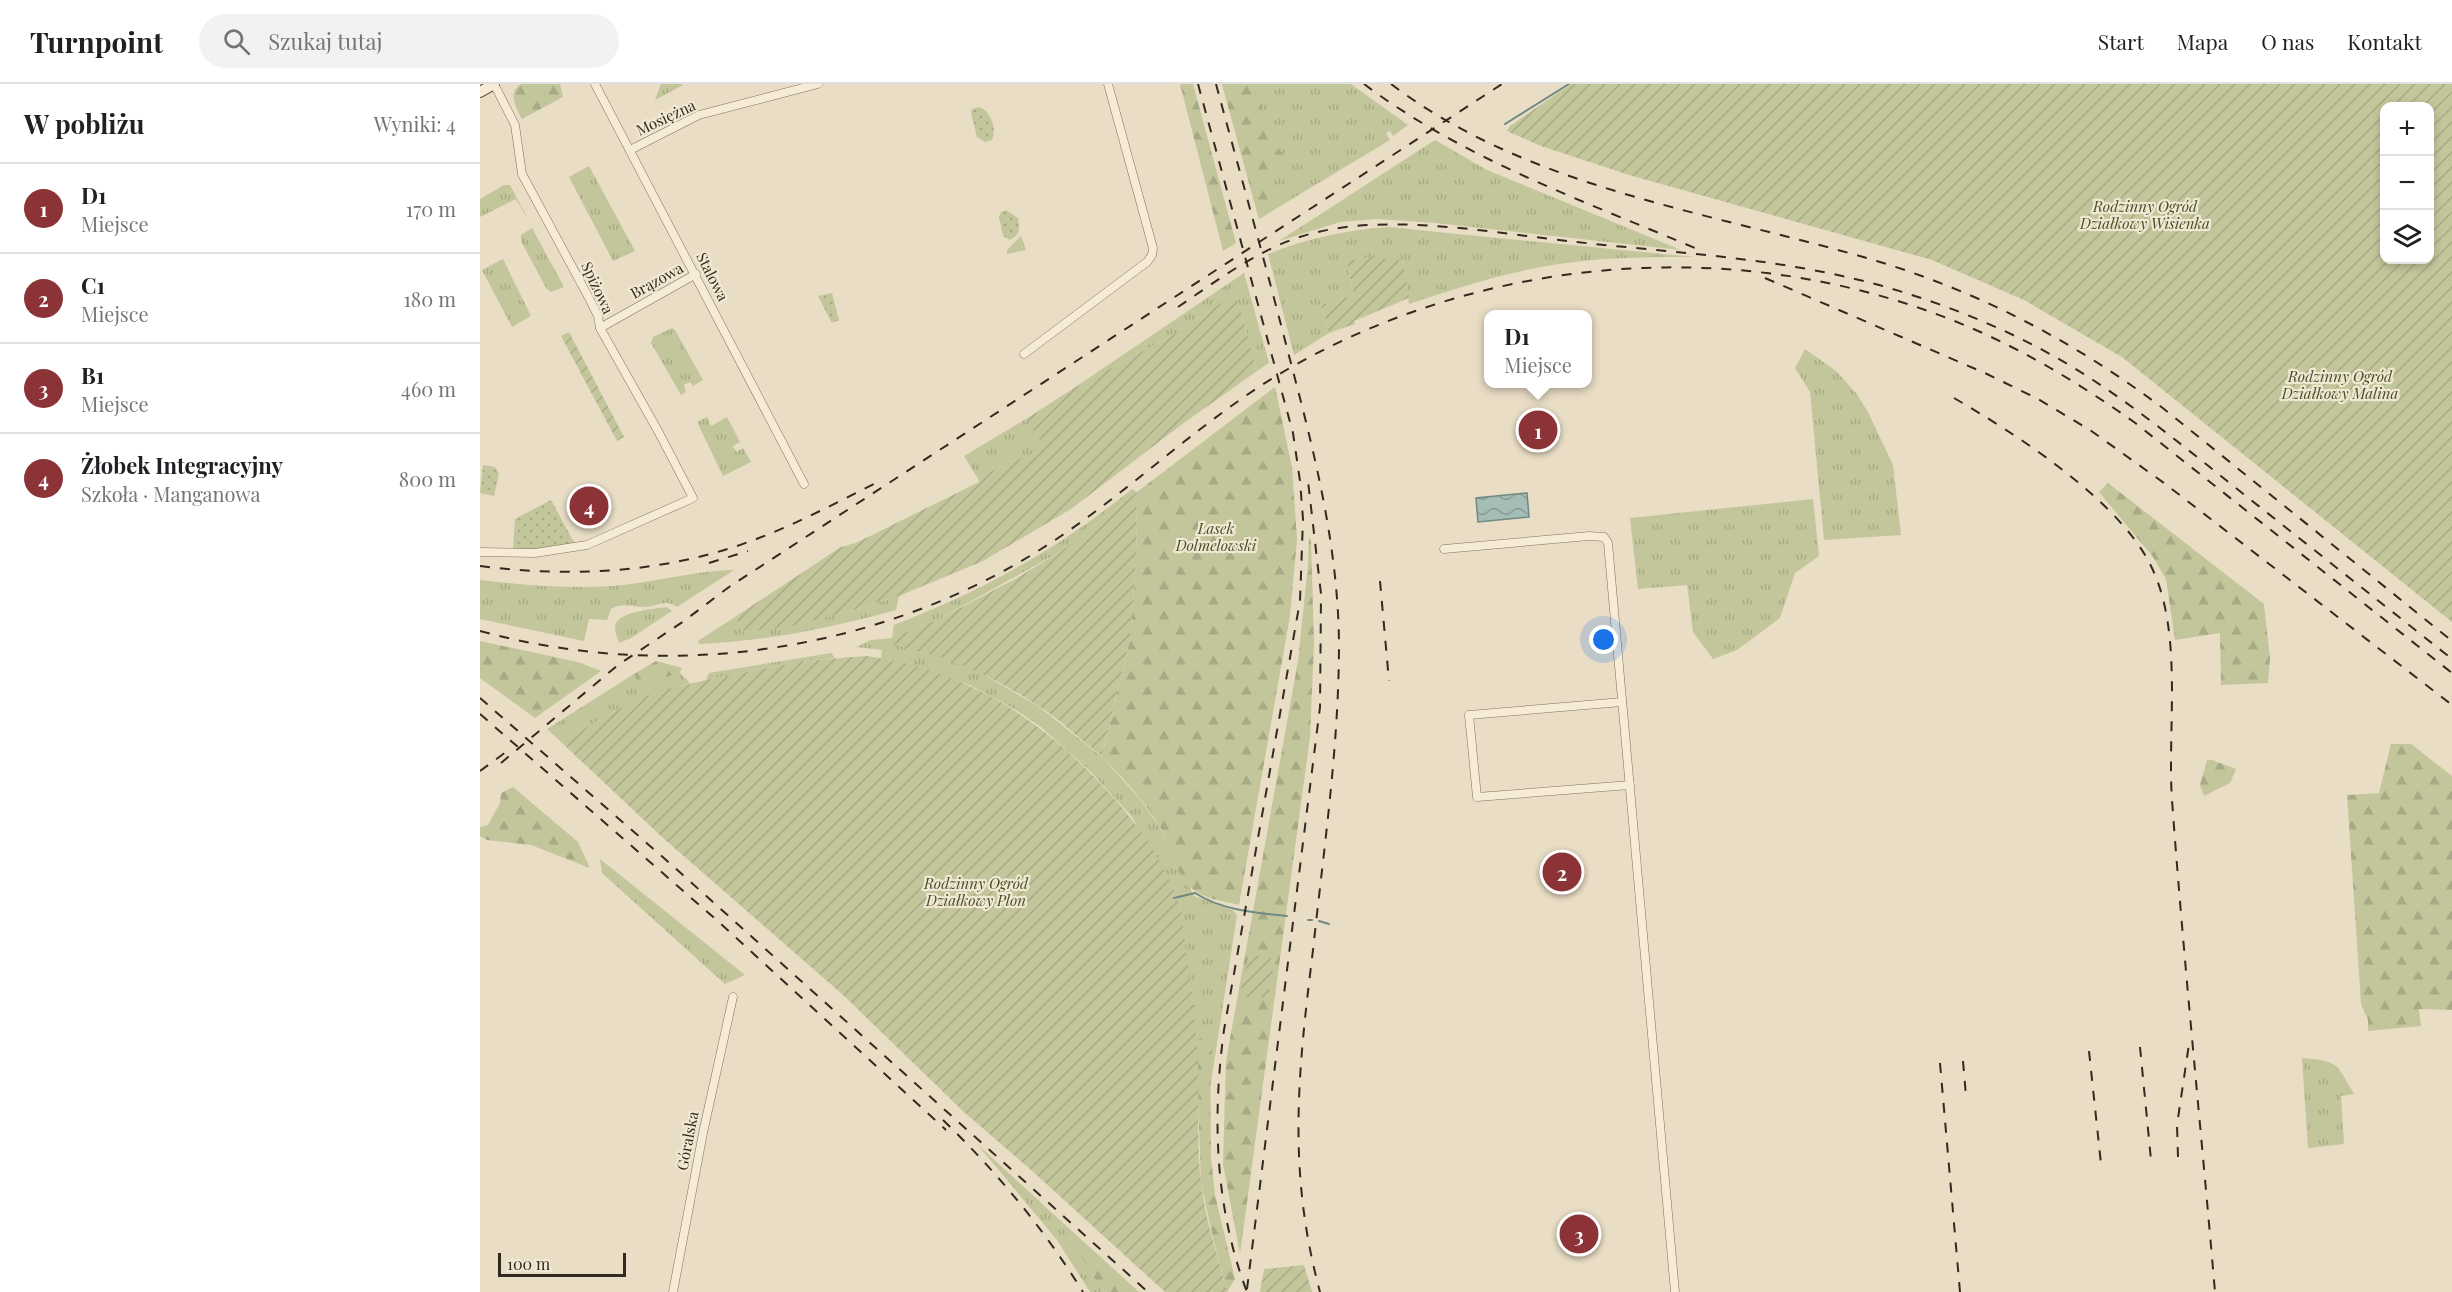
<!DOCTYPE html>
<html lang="pl">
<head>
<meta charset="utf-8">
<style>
  body { margin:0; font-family:"Playfair Display",serif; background:#f2f2f2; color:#202124 }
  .controls { position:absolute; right:18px; top:18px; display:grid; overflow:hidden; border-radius:12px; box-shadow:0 3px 9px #0003 }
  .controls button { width:54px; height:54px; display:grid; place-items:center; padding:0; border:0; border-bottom:2px solid #e0e0e0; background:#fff; color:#202124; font:30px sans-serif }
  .scale { position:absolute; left:18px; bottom:15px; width:128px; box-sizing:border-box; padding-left:6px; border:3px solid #34291f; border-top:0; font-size:16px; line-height:21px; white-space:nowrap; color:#34291f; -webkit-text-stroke:4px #f1e8d3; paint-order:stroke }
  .you { position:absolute; left:1124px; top:556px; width:21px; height:21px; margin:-15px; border:4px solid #fff; border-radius:50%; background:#1a73e8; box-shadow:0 0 0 9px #1a73e833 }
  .badge { display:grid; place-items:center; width:39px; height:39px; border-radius:50%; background:#8b3336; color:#fff; font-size:20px; font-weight:700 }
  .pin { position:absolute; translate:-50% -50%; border:3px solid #fff; box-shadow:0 2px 6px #0006 }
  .popup { position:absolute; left:1004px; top:226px; width:108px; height:78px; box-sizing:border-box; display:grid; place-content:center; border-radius:12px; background:#fff; filter:drop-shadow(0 2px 4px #0005); font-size:20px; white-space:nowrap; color:#757577 }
  .popup b { font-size:22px; color:#202124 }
  .popup::after { content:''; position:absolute; left:50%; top:100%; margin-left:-12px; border:12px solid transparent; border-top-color:#fff }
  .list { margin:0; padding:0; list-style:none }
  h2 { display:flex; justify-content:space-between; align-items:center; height:78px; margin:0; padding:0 24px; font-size:26px }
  h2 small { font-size:20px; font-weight:400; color:#757577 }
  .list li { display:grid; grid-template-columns:39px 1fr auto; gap:18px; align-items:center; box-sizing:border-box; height:90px; padding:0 24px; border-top:2px solid #e0e0e0 }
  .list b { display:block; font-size:22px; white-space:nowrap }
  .list p { margin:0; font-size:20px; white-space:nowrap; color:#757577 }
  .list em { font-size:20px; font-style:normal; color:#757577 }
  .icon { flex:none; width:33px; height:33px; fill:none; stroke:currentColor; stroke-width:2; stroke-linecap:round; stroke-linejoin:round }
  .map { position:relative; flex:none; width:1972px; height:1208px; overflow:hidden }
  header { display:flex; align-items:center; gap:36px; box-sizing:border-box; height:84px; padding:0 30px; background:#fff; border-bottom:2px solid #e0e0e0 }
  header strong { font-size:28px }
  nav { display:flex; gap:33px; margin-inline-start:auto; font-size:21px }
  .search { width:420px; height:54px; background:#f2f2f2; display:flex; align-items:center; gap:15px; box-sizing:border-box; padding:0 21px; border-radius:33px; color:#757577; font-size:22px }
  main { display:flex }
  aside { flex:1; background:#fff }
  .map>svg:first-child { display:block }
</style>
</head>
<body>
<header>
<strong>Turnpoint</strong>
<div class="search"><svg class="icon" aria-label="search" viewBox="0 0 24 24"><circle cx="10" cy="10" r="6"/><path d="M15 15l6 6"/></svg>Szukaj tutaj</div>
<nav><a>Start</a><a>Mapa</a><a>O nas</a><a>Kontakt</a></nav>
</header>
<main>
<aside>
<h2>W pobliżu<small>Wyniki: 4</small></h2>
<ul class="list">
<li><span class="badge">1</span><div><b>D1</b><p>Miejsce</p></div><em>170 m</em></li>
<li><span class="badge">2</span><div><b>C1</b><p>Miejsce</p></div><em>180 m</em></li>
<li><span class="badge">3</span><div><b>B1</b><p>Miejsce</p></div><em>460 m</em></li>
<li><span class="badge">4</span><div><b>Żłobek Integracyjny</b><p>Szkoła · Manganowa</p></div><em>800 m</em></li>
</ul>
</aside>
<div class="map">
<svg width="1972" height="1208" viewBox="0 0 1972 1208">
  <defs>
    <pattern id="grass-tufts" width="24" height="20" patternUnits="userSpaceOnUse" patternTransform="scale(1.5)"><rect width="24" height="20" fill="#c2c69a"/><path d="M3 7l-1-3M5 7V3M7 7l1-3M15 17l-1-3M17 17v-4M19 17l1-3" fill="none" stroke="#a7aa84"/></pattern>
    <pattern id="forest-firs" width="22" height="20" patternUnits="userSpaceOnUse" patternTransform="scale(1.5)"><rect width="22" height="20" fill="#c2c69a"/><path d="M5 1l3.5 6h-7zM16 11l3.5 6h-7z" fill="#a7aa84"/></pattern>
    <pattern id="park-dots" width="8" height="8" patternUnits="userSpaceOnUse" patternTransform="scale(1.5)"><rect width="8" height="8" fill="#c2c69a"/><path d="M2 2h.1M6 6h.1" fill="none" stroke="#a7aa84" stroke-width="1.8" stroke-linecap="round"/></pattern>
    <pattern id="garden-furrows" width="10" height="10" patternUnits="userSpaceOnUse" patternTransform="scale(1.5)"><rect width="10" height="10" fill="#c2c69a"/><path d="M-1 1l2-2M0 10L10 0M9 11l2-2" fill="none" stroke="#a7aa84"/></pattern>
    <pattern id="water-waves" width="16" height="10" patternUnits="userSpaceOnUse" patternTransform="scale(1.5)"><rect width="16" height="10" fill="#a6bdb6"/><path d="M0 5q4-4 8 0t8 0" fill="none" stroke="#889a93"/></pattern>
  </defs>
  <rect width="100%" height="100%" fill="#e9ddc5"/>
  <!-- grass -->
  <g fill="url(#grass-tufts)">
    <polygon points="181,0 202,0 203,1 175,16"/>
    <polygon points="742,0 871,0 928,41 913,52 910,47 906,49 910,56 779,135"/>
    <polygon points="955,56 1007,86 1201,166 956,139 896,135 860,138 799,157"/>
    <polygon points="109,82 155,167 133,177 89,93"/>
    <polygon points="24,101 30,101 50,139 36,115 0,133 0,115"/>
    <path d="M 909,143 L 947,147 L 1214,173 C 1175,173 1134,173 1095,178 C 1038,184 983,202 929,220 L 923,177 L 866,178 L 874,211 L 841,221 L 849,249 L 814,271 L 788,170 C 828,154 866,146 909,143 Z"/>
    <polygon points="52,144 84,203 71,208 66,204 41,157 41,151"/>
    <polygon points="541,152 546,166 527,170 527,166"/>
    <polygon points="23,175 51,232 32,243 2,186"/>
    <polygon points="764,189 789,279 777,287 756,209 693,251 594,304"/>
    <polygon points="192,244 195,246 223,296 213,302 210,298 204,301 206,308 201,311 171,259 173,253"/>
    <polygon points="1325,265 1356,287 1376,309 1388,328 1413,381 1421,451 1344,456 1330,308 1315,284"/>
    <polygon points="227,333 231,342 247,333 260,358 253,362 256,368 263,364 271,378 243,392 217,338"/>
    <polygon points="546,335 566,364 498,393 500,398 484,372"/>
    <path d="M 652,405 L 657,408 L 583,466 L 461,534 L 412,554 L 497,587 L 558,622 L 622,673 L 660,715 L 679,742 L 714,812 L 753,826 L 757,831 L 729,1011 L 730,950 L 716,956 L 700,823 L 652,733 L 611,688 L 561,643 L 534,625 L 490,601 L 447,586 L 401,574 L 402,566 L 376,563 L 391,556 L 412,554 L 414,541 C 503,507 578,465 652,405 Z"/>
    <polygon points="1333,415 1339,472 1315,489 1300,534 1257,566 1233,575 1213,548 1207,501 1158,505 1150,434"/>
    <path d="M 254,486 L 197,523 C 187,514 176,523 164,523 C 151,523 143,518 131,525 L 127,536 L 109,535 L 104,557 L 0,535 L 0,496 C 45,501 89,505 134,502 C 175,498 213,487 254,486 Z"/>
    <path d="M 419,512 L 416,526 C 351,544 287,557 219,560 L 218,557 L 255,533 L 264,548 L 356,531 Z"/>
    <path d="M 187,523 L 192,527 L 151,554 L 139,559 C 138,555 135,549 135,544 C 135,527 174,525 187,523 Z"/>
    <polygon points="351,569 355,574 322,577 226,596 229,589"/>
    <polygon points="200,589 210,599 153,617 81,658 67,645 154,590 159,601"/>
    <polygon points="120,775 265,891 245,900 122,789"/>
    <path d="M 1822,974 C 1859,977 1856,979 1874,1010 L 1861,1012 L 1864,1060 L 1828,1064 Z"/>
    <polygon points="497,1060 582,1138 581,1140 623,1208 610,1208 577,1156"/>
  </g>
  <!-- forest -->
  <g fill="url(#forest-firs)">
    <path d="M 41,0 L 80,0 L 83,13 L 42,35 C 36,23 27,9 41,0 Z"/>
    <polygon points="700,0 713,0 756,159 743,167"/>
    <polygon points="742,0 782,0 782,23 795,63 806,72 789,93 792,127 779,135"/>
    <path d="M 795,303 L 812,383 L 817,455 L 810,532 L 759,821 C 744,817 724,815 711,804 C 695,790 690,762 680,743 C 665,717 643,694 622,673 L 650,555 L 656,479 L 657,408 Z"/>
    <polygon points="1628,399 1784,520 1790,574 1788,599 1741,601 1740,549 1695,556 1686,495 1673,473 1619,408"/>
    <polygon points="829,452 831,458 834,559 830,653 760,1170 743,1080 746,977 818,577 828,481"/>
    <polygon points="0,557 98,578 121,587 55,634 0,594"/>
    <polygon points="176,577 202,584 200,589 159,601 154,590"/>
    <polygon points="1911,660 1931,660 1972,692 1972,926 1939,925 1941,942 1888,947 1888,936 1881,920 1867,711 1899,709"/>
    <polygon points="1727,676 1732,676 1756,685 1750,699 1724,712 1720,701"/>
    <polygon points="33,703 98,758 110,784 51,761 7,756 0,752 0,743 8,741 20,719 21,709"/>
    <polygon points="730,949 731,1072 735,1111 755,1195 747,1208 733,1154 721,1099 716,956"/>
    <polygon points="582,1138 659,1208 623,1208 581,1140"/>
  </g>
  <!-- park -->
  <g fill="url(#park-dots)">
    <path d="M 499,23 C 511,27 517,45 512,56 L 505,58 L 497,53 L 491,29 L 492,25 Z"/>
    <path d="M 526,126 L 538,134 C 540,144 540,151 530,156 L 523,152 L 519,133 L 521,128 Z"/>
    <polygon points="352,209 359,236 352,239 338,212"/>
    <polygon points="3,381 15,383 19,390 14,412 0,409"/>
    <polygon points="71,416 95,460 65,465 33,465 35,435"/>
  </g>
  <!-- garden -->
  <g fill="url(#garden-furrows)" fill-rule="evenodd">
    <path d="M 1091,0 L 1972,0 L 1972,538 L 1642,273 L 1544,216 L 1452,176 L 1149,91 L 1061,62 L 1027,47 L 1030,42 ZM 1904,22 L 1950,22 L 1950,176 L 1904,176 Z"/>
    <polygon points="891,173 923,177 929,214 874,237 875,240 849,249 841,221 874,211 866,177"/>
    <polygon points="756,209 777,287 701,341 591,425 503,477 419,512 356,531 317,541 264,548 255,533 361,463 376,459 499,398 498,393 565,364 546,335 594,304 693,251"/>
    <polygon points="89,248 144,353 137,357 81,252"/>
    <path d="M 657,408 L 656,479 L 650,555 L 622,672 C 600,656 580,635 557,621 C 509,590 469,573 414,561 L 412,554 L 461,534 L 535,495 L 583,466 Z"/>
    <path d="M 386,572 C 463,582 530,616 587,667 C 633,709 674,755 697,814 C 703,831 704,851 706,868 C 712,905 716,943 718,980 C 720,1019 716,1059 721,1098 C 725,1135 738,1172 747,1208 L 685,1208 L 550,1085 L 484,1028 L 362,910 L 183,754 L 81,658 L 153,617 L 184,606 L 226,596 L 322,577 Z"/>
    <polygon points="769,869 794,875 792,896 787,914 759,913"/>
    <polygon points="824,1181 832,1208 780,1208 784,1185"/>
  </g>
  <!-- water -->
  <polygon fill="url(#water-waves)" stroke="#6e8a82" stroke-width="1.5" points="1047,409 1049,433 998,438 996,414"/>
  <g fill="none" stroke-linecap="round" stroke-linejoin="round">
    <!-- stream -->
    <g stroke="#6e8a82" stroke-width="2">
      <polyline points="1025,40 1089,0"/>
      <path d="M 694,814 L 715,809 C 741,826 776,829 807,832"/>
      <polyline points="828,836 832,836"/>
      <polyline points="839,837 849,840"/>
    </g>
    <defs>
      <g id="street">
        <polyline points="115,0 324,400"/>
        <polyline points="150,66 219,31 338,0"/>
        <polyline points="120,244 216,190"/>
        <polyline points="544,270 667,178 672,171 673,164 628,0"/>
        <polyline points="964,465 1109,452 1124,453 1128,459 1195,1208"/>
        <polyline points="0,468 55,469 107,461 213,414 178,347 120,244 118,232 109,214 42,90 35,41 14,0"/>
        <polyline points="1142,618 989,631 997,713 1150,701"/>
        <polyline points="193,1208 223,1049 253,913"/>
      </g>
      <polyline id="secondary" points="0,8 14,0"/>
    </defs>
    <!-- street casing -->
    <use href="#street" stroke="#82705d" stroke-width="9"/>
    <!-- secondary casing -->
    <use href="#secondary" stroke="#645140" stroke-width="12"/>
    <!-- street -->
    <use href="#street" stroke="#f5ebd7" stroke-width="8"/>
    <!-- secondary -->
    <use href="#secondary" stroke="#f5ebd7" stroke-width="10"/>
    <!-- rail -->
    <g stroke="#34291f" stroke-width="2" stroke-dasharray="10 10" stroke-linecap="butt">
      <path d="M 718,0 L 813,349 L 820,397 L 823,435 L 820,517 L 744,946 C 732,1034 735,1124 767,1208"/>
      <path d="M 736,0 C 760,89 785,178 808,268 C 833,363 858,459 859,559 C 859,662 844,763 833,866 C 818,988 807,1086 840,1208"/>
      <path d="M 884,0 C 985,76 1107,118 1222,167"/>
      <path d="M 911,0 C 1053,107 1234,128 1400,178 C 1504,210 1598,260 1684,325 L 1972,557"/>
      <polyline points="1285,194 1507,290 1558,315 1610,346 1684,399 1972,621"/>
      <path d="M 698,223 C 735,198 772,170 814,155 C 897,125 1010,149 1096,158 C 1197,169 1300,174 1399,201 C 1473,222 1548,253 1613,296 C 1668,332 1719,375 1771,416 C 1838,469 1905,522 1972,575"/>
      <path d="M 1474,314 C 1536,350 1637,415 1670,480 C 1704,546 1687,643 1692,716 C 1704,880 1721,1044 1735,1208"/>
      <polyline points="229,479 268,467"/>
      <path d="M 0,482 C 94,494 189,489 279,454 C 318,439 356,419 394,400"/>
      <polyline points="900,497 909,597"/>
      <path d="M 0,547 C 198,601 415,566 584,450 C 660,398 727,332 808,285 C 1019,164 1285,149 1507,251 C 1559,275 1607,305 1654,338 L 1972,589"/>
      <polyline points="0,614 185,775 668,1208"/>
      <polyline points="0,630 240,839 466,1046"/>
      <polyline points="21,679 138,581 204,537 249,503 1022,0"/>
      <polyline points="0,687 26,668"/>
      <polyline points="1660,963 1671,1076"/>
      <polyline points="1609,967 1621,1080"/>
      <polyline points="1483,977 1486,1012"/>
      <polyline points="1460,979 1480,1208"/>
      <path d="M 463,1036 C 517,1088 564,1145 603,1208"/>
      <polyline points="1698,1073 1697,1041 1709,960"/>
      <polyline points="767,1205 840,623 841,510 828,397"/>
    </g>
  </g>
  <g text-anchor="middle" stroke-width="4.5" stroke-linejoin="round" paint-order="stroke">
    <!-- street labels -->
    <g font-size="15" fill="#34291f" stroke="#f1e8d3">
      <text transform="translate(186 34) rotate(-25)" y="5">Mosiężna</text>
      <text transform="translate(232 193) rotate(63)" y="5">Stalowa</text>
      <text transform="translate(177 197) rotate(-29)" y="5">Brązowa</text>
      <text transform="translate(117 204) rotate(65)" y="5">Spiżowa</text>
      <text transform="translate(208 1057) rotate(-79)" y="5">Góralska</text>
    </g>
    <!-- park labels -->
    <g font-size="15" font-style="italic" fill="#454e28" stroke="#f1e8d3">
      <text x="1665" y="128">Rodzinny Ogród<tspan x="1665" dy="17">Działkowy Wisienka</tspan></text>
      <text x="1860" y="298">Rodzinny Ogród<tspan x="1860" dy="17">Działkowy Malina</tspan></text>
      <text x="736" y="450">Lasek<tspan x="736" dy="17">Dolmelowski</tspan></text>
      <text x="496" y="805">Rodzinny Ogród<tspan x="496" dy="17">Działkowy Plon</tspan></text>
    </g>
  </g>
</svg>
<div class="controls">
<button>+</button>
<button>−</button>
<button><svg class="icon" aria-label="layers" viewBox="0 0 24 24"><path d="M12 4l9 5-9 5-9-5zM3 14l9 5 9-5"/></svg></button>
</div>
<div class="scale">100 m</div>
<div class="you"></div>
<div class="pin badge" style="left:1058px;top:346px">1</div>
<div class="popup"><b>D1</b>Miejsce</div>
<div class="pin badge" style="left:1082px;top:788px">2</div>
<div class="pin badge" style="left:1099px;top:1150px">3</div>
<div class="pin badge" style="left:109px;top:422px">4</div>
</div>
</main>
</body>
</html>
